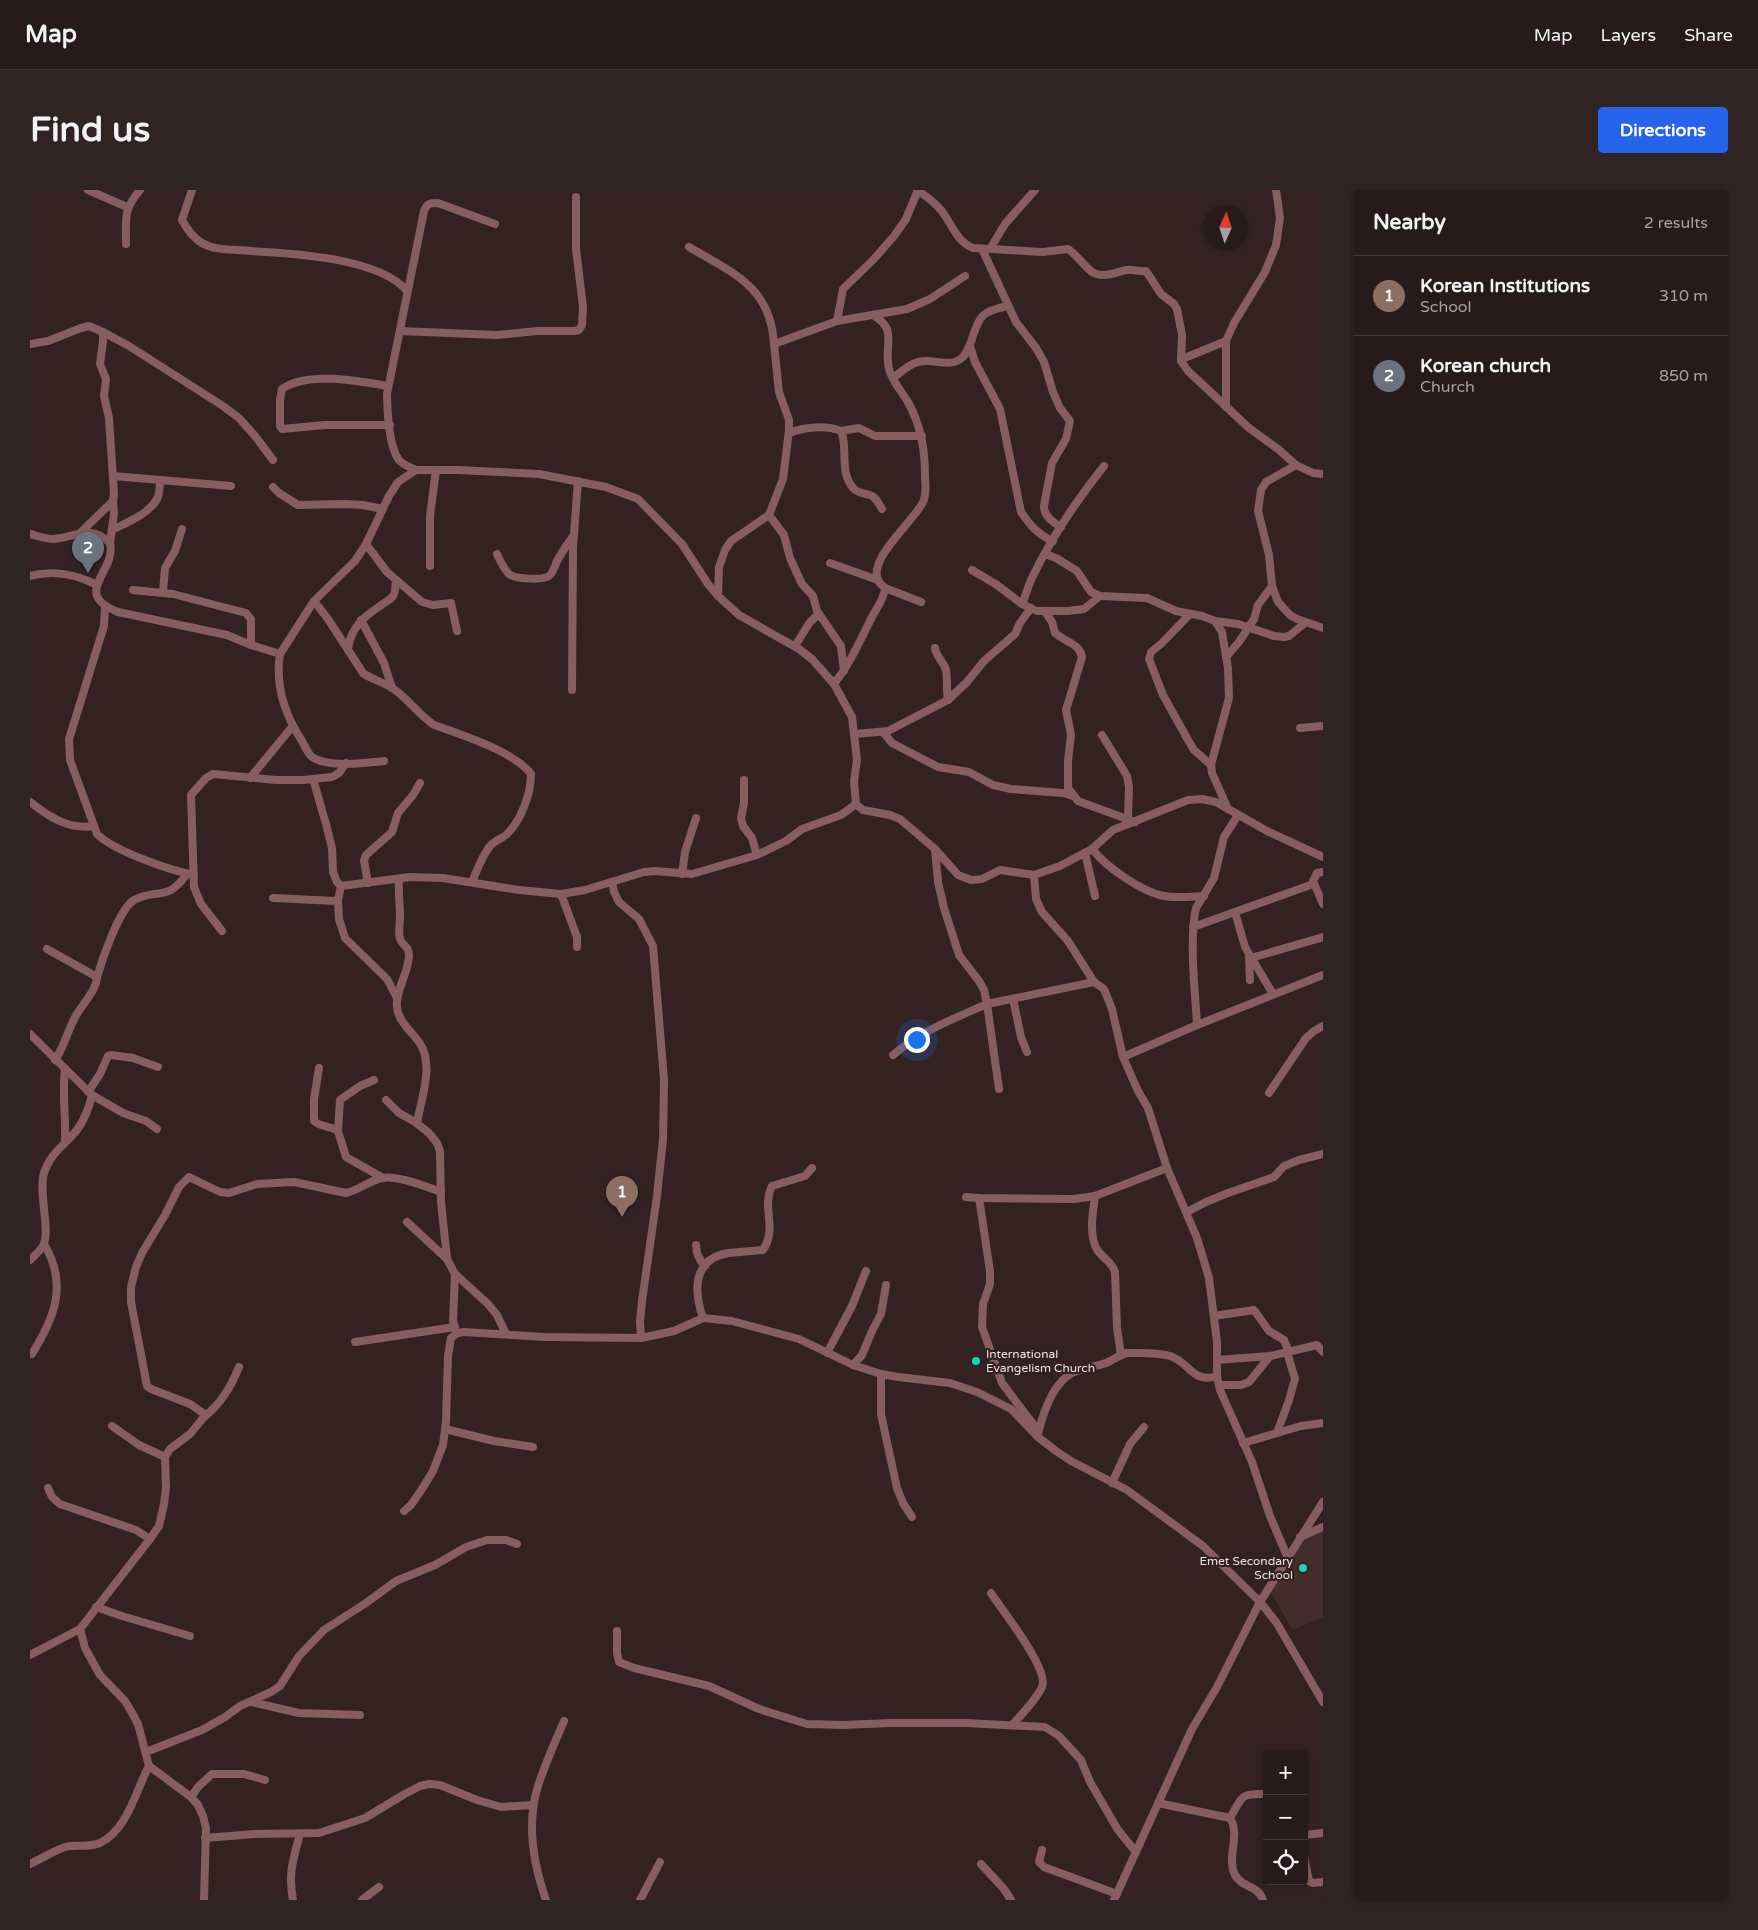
<!DOCTYPE html>
<html lang="en">
<head>
<meta charset="utf-8">
<style>
  body { margin:0; font-family:"Varela Round",sans-serif; background:#2f2323; color:#f1f3f6 }
  .controls { position:absolute; right:15px; bottom:15px; display:grid; overflow:hidden; border-radius:5px; box-shadow:0 1px 4px #0004 }
  .controls button { width:45px; height:45px; display:grid; place-items:center; padding:0; border:0; border-bottom:1px solid #433839; background:#271a1a; color:#f1f3f6; font:25px sans-serif }
  .compass { position:absolute; left:1173px; top:15px; width:45px; height:45px; border-radius:50%; background:#271a1a; box-shadow:0 1px 4px #0004; rotate:3deg }
  .you { position:absolute; left:886px; top:849px; width:18px; height:18px; margin:-12px; border:4px solid #fff; border-radius:50%; background:#1a73e8; box-shadow:0 0 0 8px #1a73e833 }
  .badge { display:grid; place-items:center; width:32px; height:32px; border-radius:50%; background:#2563eb; color:#fff; font-size:16px; font-weight:700 }
  .pin { position:absolute; translate:-50% -41px; filter:drop-shadow(0 1px 2px #0008) }
  .pin::after { content:''; position:absolute; top:26px; width:18px; height:15px; background:inherit; clip-path:polygon(0 0,100% 0,50% 100%) }
  .list { margin:0; padding:0; list-style:none }
  h2 { display:flex; justify-content:space-between; align-items:center; height:65px; margin:0; padding:0 20px; font-size:21px }
  h2 small { font-size:16px; font-weight:400; color:#a4a1a2 }
  .list li { display:grid; grid-template-columns:32px 1fr auto; gap:15px; align-items:center; box-sizing:border-box; height:80px; padding:0 20px; border-top:1px solid #433839 }
  .list b { display:block; font-size:19px; white-space:nowrap }
  .list p { margin:0; font-size:16px; white-space:nowrap; color:#a4a1a2 }
  .list em { font-size:16px; font-style:normal; color:#a4a1a2 }
  .icon { flex:none; width:28px; height:28px; fill:none; stroke:currentColor; stroke-width:2; stroke-linecap:round; stroke-linejoin:round }
  .map { position:relative; flex:none; width:1293px; height:1710px; overflow:hidden; border-radius:5px }
  header { display:flex; align-items:center; gap:30px; box-sizing:border-box; height:70px; padding:0 25px; background:#271a1a; border-bottom:1px solid #433839 }
  header strong { font-size:24px }
  nav { display:flex; gap:28px; margin-inline-start:auto; font-size:18px }
  .intro { display:flex; align-items:center; justify-content:space-between; box-sizing:border-box; height:120px; padding:0 30px }
  h1 { margin:0; font-size:35px }
  .button { padding:12px 22px; border-radius:5px; background:#2563eb; color:#fff; font-size:18px; font-weight:700 }
  main { display:flex; gap:30px; padding:0 30px }
  aside { flex:1; background:#271a1a; border-radius:5px; box-shadow:0 1px 4px #0004 }
  .map>svg:first-child { display:block }
</style>
</head>
<body>
<header>
<strong>Map</strong>
<nav><a>Map</a><a>Layers</a><a>Share</a></nav>
</header>
<div class="intro"><h1>Find us</h1><a class="button">Directions</a></div>
<main>
<div class="map">
<svg width="1293" height="1710" viewBox="0 0 1293 1710">
  <rect width="100%" height="100%" fill="#342223"/>
  <!-- built -->
  <polygon fill="#432c2d" points="1293,1341 1293,1427 1263,1440 1240,1401 1274,1346"/>
  <g fill="none" stroke-linecap="round" stroke-linejoin="round">
    <!-- minor -->
    <g stroke="#875d5f" stroke-width="8">
      <polyline points="58,0 97,17"/>
      <path d="M 162,0 L 152,30 C 157,39 163,48 172,53 C 185,61 205,59 221,61 C 261,63 350,68 377,101"/>
      <path d="M 887,0 C 896,6 904,12 911,20 C 922,34 926,51 943,58 L 1013,62 L 1038,59 C 1047,65 1053,75 1062,82 C 1073,89 1085,82 1097,80 C 1104,79 1109,82 1116,81 L 1131,104 L 1144,114 L 1147,119 L 1152,145 L 1151,171 L 1158,181 L 1219,238 L 1248,259 L 1266,275 L 1283,283 L 1293,284"/>
      <path d="M 96,54 C 96,29 93,20 110,0"/>
      <path d="M 659,57 C 703,83 741,97 744,154"/>
      <path d="M 952,59 L 986,132 L 1006,158 L 1014,172 L 1023,202 L 1030,218 L 1040,231 L 1036,249 L 1022,273 L 1014,316 C 1014,326 1022,332 1031,337"/>
      <polyline points="960,59 975,34 1005,0"/>
      <polyline points="807,131 813,99 844,69 864,46 876,29 888,0"/>
      <polyline points="370,141 467,145 507,141 545,141 549,140 552,135 553,117 546,59 546,7"/>
      <polyline points="0,154 18,151 51,138 59,136 73,142 99,156 193,216 209,228 225,246 243,270"/>
      <path d="M 940,156 L 945,172 L 970,219 L 991,322 C 1000,335 1008,345 1023,351"/>
      <polyline points="1151,168 1157,167 1196,151"/>
      <path d="M 863,188 C 870,183 877,176 885,173 C 901,166 920,180 933,167 C 937,162 940,155 942,149 C 949,125 953,121 978,116"/>
      <path d="M 357,196 C 329,191 277,181 252,199 L 250,210 L 250,236 L 252,239 L 295,235 L 360,235"/>
      <polyline points="1196,217 1196,151 1204,133 1235,82 1246,55 1250,28 1246,0"/>
      <polyline points="811,241 829,238 845,246 892,246"/>
      <path d="M 759,243 C 774,237 796,235 811,241 C 819,259 808,281 824,299 C 829,304 836,303 842,306 C 847,309 849,314 852,319"/>
      <polyline points="1266,275 1236,292 1231,300 1228,321 1239,365 1242,396 1248,412 1260,425 1267,429 1293,438"/>
      <path d="M 386,280 C 380,277 373,275 369,270 C 359,257 357,220 357,204 L 394,21 C 397,13 400,13 408,13 L 465,34"/>
      <polyline points="83,286 201,296"/>
      <polyline points="243,297 249,303 268,315 315,314 333,315 353,319"/>
      <polyline points="739,325 754,345 760,368 772,394 783,406 787,421 811,456 814,481"/>
      <path d="M 82,340 C 96,333 119,324 127,309 C 130,303 130,296 130,290"/>
      <polyline points="50,343 83,311 84,304 79,228 74,206 76,189 70,174 73,151 73,142"/>
      <path d="M 0,344 C 8,346 15,349 24,349 C 46,347 61,334 80,353 C 87,382 40,403 88,422 L 197,445 L 221,455 L 250,464 L 284,411 L 325,371 L 336,354 L 359,306 L 368,292 L 386,280 L 428,280 L 509,284 L 576,297 L 608,309 L 652,354 L 678,394 L 688,406 L 709,425 L 769,459 L 782,469 L 804,494 L 822,527 L 827,570 L 824,591 L 826,614 L 833,620 L 860,625 L 870,629 L 905,659 L 928,685 L 941,690 L 952,689 L 970,680 L 1004,685 L 1030,676 L 1062,659 L 1083,640 L 1158,610 L 1172,609 L 1186,612 L 1237,641 L 1293,667"/>
      <polyline points="80,353 84,324 83,311"/>
      <polyline points="336,354 357,382 392,412 403,415 421,413 427,441"/>
      <path d="M 467,364 C 470,371 474,379 479,384 C 485,389 515,391 520,385 C 523,382 525,376 527,371 C 532,362 537,354 544,345"/>
      <polyline points="1015,364 1026,368 1047,381 1061,402 1070,406 1117,408 1146,421 1172,426 1185,431 1208,434 1244,446 1254,447 1259,446 1275,433"/>
      <polyline points="800,373 848,390"/>
      <polyline points="400,376 400,326 406,280"/>
      <polyline points="942,380 967,395 992,414 1007,421 1038,421 1054,419 1070,406"/>
      <path d="M 0,386 C 22,380 46,384 67,395"/>
      <polyline points="855,398 891,412"/>
      <polyline points="103,400 143,404 216,423 221,429 221,455"/>
      <polyline points="133,402 135,378 145,361 152,339"/>
      <polyline points="688,406 689,377 695,360 701,351 739,325 753,289 759,240 759,230 749,202 744,154 807,131 877,119 900,109 935,86"/>
      <path d="M 284,411 L 298,429 L 333,483 C 342,490 355,492 365,500 C 379,510 389,525 404,535 C 430,544 485,562 501,584 C 501,604 491,631 476,645 C 471,649 464,651 460,656 C 452,666 447,680 442,692"/>
      <path d="M 992,414 C 996,405 998,396 1002,388 C 1021,348 1047,310 1074,276"/>
      <path d="M 75,417 L 74,436 L 39,549 L 40,570 L 67,644 C 84,661 139,680 164,685"/>
      <path d="M 1015,421 L 1022,432 L 1025,443 C 1034,451 1050,454 1052,467 L 1036,520 L 1041,545 L 1038,571 L 1038,598 L 1048,611 L 1105,632"/>
      <polyline points="1160,424 1132,453 1121,462 1119,469 1133,505 1158,550 1164,560 1181,575"/>
      <polyline points="331,430 354,473 362,498"/>
      <polyline points="1185,431 1192,442 1198,478 1199,508 1181,575 1182,583 1198,619"/>
      <polyline points="765,456 780,432 789,424"/>
      <path d="M 905,458 C 906,467 914,472 916,480 C 918,490 916,500 918,510"/>
      <path d="M 318,460 C 320,439 333,427 350,416 C 354,413 360,410 363,406 C 366,402 365,396 366,391"/>
      <path d="M 250,464 C 245,495 255,525 272,551 C 275,556 278,564 282,567 C 298,578 335,573 354,571"/>
      <polyline points="1196,467 1209,452 1224,429 1228,415 1242,396"/>
      <path d="M 804,494 C 819,475 828,455 839,433 C 844,421 854,411 855,398 C 853,396 849,393 848,390 C 838,368 885,330 893,312 C 897,305 895,294 895,286 C 895,259 891,236 878,212 C 872,202 862,191 859,179 C 853,155 869,140 843,125"/>
      <polyline points="542,500 543,357 548,291"/>
      <polyline points="1270,538 1293,536"/>
      <polyline points="853,542 862,553 908,577 939,582 963,595 981,599 1033,603 1043,606"/>
      <polyline points="825,544 858,541 918,510 937,492 954,471 985,444 990,433 1001,418"/>
      <polyline points="1072,545 1097,586 1099,597 1098,629"/>
      <polyline points="220,588 262,537"/>
      <polyline points="283,589 296,634 302,658 303,682 307,692 311,696 380,687 413,688 489,700 531,704 555,700 614,682 625,681 662,684 727,665 756,651 772,639 811,625 826,614"/>
      <polyline points="714,590 714,613 711,628 713,636 722,648 727,665"/>
      <path d="M 0,612 C 19,627 39,640 64,636"/>
      <polyline points="905,659 908,692 914,718 929,765 949,791 954,800 957,814 1064,792"/>
      <path d="M 1062,659 C 1076,677 1112,702 1134,706 C 1146,708 1162,707 1174,706"/>
      <polyline points="1055,663 1065,706"/>
      <polyline points="1293,682 1287,683 1283,691 1293,714"/>
      <polyline points="652,684 655,662 666,628"/>
      <polyline points="1004,685 1006,709 1012,722 1038,751 1064,792 1074,799 1082,819 1093,867 1108,901 1118,918 1137,978 1167,1048 1179,1088 1187,1152 1187,1186 1190,1200 1222,1272 1240,1326 1257,1366"/>
      <path d="M 369,689 C 368,702 370,714 370,726 C 370,734 368,742 370,749 C 372,756 379,755 379,765 C 379,783 365,800 367,817 C 368,831 381,841 389,852 C 405,874 391,909 387,933"/>
      <polyline points="582,692 584,702 589,712 609,729 623,756 634,890 633,949 627,1006 612,1111 610,1132 611,1147"/>
      <polyline points="338,693 334,671 336,665 362,642 368,623 383,605 390,593"/>
      <polyline points="531,704 547,747 547,757"/>
      <polyline points="243,708 306,711 308,710 311,696"/>
      <polyline points="308,710 309,729 315,748 357,789 367,808"/>
      <polyline points="1205,722 1215,757 1243,804"/>
      <polyline points="1163,737 1283,694"/>
      <polyline points="192,741 171,714 164,697 161,605 176,588 183,584 246,590 273,590 302,587 309,583 316,573"/>
      <path d="M 17,759 L 67,787 C 66,801 54,812 47,824 C 38,838 35,856 25,870"/>
      <polyline points="1219,766 1220,790"/>
      <polyline points="1221,768 1293,747"/>
      <path d="M 67,787 C 72,770 89,719 104,710 C 129,697 136,713 157,684"/>
      <polyline points="983,809 991,847 997,862"/>
      <path d="M 1167,835 C 1165,799 1159,752 1166,718 L 1184,688 L 1194,647 L 1208,625"/>
      <polyline points="0,844 62,905 93,923 116,931 127,939"/>
      <path d="M 863,865 C 889,842 925,828 957,814 L 969,899"/>
      <polyline points="1093,867 1167,835 1293,785"/>
      <path d="M 289,878 L 284,909 L 284,931 C 290,937 301,936 308,941"/>
      <polyline points="344,890 330,896 310,910 308,941 316,967 353,988"/>
      <polyline points="58,902 70,884 78,866 81,865 103,868 128,877"/>
      <polyline points="1239,903 1276,848 1284,841 1293,836"/>
      <polyline points="356,910 369,923 385,932 399,943 407,953 410,961 411,1012 417,1069 425,1084 458,1114 467,1125 476,1144"/>
      <path d="M 35,952 C 36,928 32,904 35,879"/>
      <path d="M 1065,1006 C 1063,1022 1058,1046 1068,1061 C 1074,1069 1082,1072 1085,1082 L 1087,1138 L 1091,1165"/>
      <polyline points="936,1007 949,1008 1044,1009 1065,1006 1137,978"/>
      <polyline points="949,1008 960,1081 960,1094 953,1114 952,1137 972,1193 1006,1238"/>
      <polyline points="1157,1022 1176,1012 1198,1003 1244,987 1254,976 1269,970 1293,964"/>
      <polyline points="377,1032 417,1069"/>
      <path d="M 666,1055 C 666,1064 669,1069 675,1076"/>
      <path d="M 0,1070 C 4,1066 10,1061 13,1056 C 21,1040 8,1003 14,983 C 20,963 35,955 47,940 C 55,929 59,918 62,905"/>
      <polyline points="425,1084 423,1131 426,1142"/>
      <polyline points="1184,1126 1224,1120 1239,1141 1254,1150 1259,1162"/>
      <path d="M 673,1128 C 664,1102 662,1069 698,1063 C 709,1062 722,1061 733,1060 C 748,1038 731,1017 742,996 L 775,986 L 782,978"/>
      <polyline points="325,1152 425,1137"/>
      <polyline points="797,1163 822,1116 836,1081"/>
      <path d="M 2,1164 C 25,1127 38,1094 14,1054"/>
      <polyline points="1187,1170 1240,1166 1287,1155 1293,1162"/>
      <polyline points="823,1175 832,1165 842,1141 851,1124 856,1095"/>
      <polyline points="851,1184 851,1224 855,1243 867,1298 873,1313 882,1327"/>
      <polyline points="1189,1195 1211,1195 1219,1192 1240,1166"/>
      <path d="M 174,1227 C 191,1214 201,1197 209,1177"/>
      <polyline points="82,1236 109,1255 135,1267"/>
      <polyline points="415,1239 464,1251 503,1257"/>
      <polyline points="1247,1243 1259,1210 1265,1189 1257,1162"/>
      <path d="M 1008,1244 C 1013,1223 1022,1194 1042,1183 C 1052,1178 1065,1177 1076,1173 C 1083,1170 1089,1165 1097,1163 C 1110,1163 1127,1162 1140,1166 C 1160,1172 1162,1194 1187,1186"/>
      <polyline points="1213,1253 1271,1236 1293,1233"/>
      <polyline points="1082,1293 1100,1254 1114,1237"/>
      <polyline points="18,1298 22,1307 30,1314 106,1340 120,1349"/>
      <polyline points="374,1321 381,1315 392,1299 403,1281 413,1255 416,1232 418,1166 421,1148 426,1144 433,1142 515,1147 611,1148 644,1141 673,1128 702,1131 769,1149 823,1175 851,1184 868,1187 920,1193 947,1202 981,1219 1008,1247 1026,1261 1041,1271 1097,1300 1173,1356 1230,1412 1246,1432 1293,1512"/>
      <polyline points="1270,1347 1293,1337"/>
      <path d="M 961,1403 C 972,1420 1020,1480 1012,1497 C 1006,1510 993,1523 983,1534"/>
      <polyline points="66,1417 92,1426 160,1446"/>
      <polyline points="587,1441 587,1463 589,1472 604,1478 679,1496 729,1519 777,1534 813,1535 860,1533 936,1533 1015,1537 1029,1546 1051,1570 1060,1592 1088,1640 1105,1661"/>
      <polyline points="0,1465 50,1439"/>
      <polyline points="221,1512 269,1523 330,1525"/>
      <polyline points="116,1562 172,1540 195,1527 210,1516 241,1502 250,1496 269,1466 294,1440 336,1413 366,1391 405,1375 436,1357 457,1350 476,1350 487,1354"/>
      <polyline points="161,1607 168,1597 182,1584 214,1584 235,1590"/>
      <path d="M 1128,1613 L 1200,1628 C 1211,1645 1196,1667 1205,1685 C 1212,1698 1228,1695 1233,1710"/>
      <path d="M 1200,1628 C 1213,1606 1210,1603 1237,1604"/>
      <polyline points="1274,1645 1293,1643"/>
      <polyline points="175,1648 224,1644 289,1643 335,1628 373,1605 390,1596 399,1594 410,1595 447,1610 471,1617 503,1615"/>
      <polyline points="1012,1660 1009,1672 1014,1677 1087,1704"/>
      <polyline points="1274,1666 1279,1691 1283,1693 1293,1692"/>
      <path d="M 0,1674 C 11,1669 23,1661 35,1657 C 46,1654 59,1658 70,1653 C 98,1639 105,1602 119,1576"/>
      <polyline points="951,1674 974,1699 981,1710"/>
      <path d="M 174,1710 L 176,1638 L 173,1626 L 168,1615 L 161,1607 L 119,1576 L 108,1534 L 101,1521 L 95,1511 L 70,1485 L 55,1458 L 50,1439 L 120,1349 L 129,1336 L 134,1314 L 136,1298 L 135,1267 L 140,1259 L 160,1244 L 174,1227 L 173,1223 L 160,1214 L 121,1199 L 117,1196 L 101,1112 L 101,1097 L 106,1077 L 112,1063 L 135,1025 L 149,997 L 159,987 L 190,1002 L 199,1003 L 227,994 L 264,992 L 316,1003 C 329,1000 340,990 353,988 C 367,985 397,997 411,1002"/>
      <path d="M 263,1710 C 258,1684 263,1669 270,1644"/>
      <polyline points="332,1710 349,1697"/>
      <path d="M 516,1710 C 503,1673 496,1634 508,1596 C 515,1574 525,1552 534,1531"/>
      <polyline points="610,1710 630,1672"/>
      <polyline points="1084,1710 1162,1539 1187,1497 1230,1412 1293,1312"/>
    </g>
  </g>
  <!-- markers -->
  <g fill="#19d5b2" stroke="#342223" stroke-width="2">
    <circle cx="946" cy="1171" r="5"/>
    <circle cx="1273" cy="1378" r="5"/>
  </g>
  <g text-anchor="middle" stroke-width="4.5" stroke-linejoin="round" paint-order="stroke">
    <!-- poi labels -->
    <g font-size="12" fill="#eee1e2" stroke="#342223" text-anchor="start">
      <text x="956" y="1168">International<tspan x="956" dy="14">Evangelism Church</tspan></text>
      <text x="1263" y="1375" text-anchor="end">Emet Secondary<tspan x="1263" dy="14">School</tspan></text>
    </g>
  </g>
</svg>
<div class="controls">
<button>+</button>
<button>−</button>
<button><svg class="icon" aria-label="locate" viewBox="0 0 24 24"><circle cx="12" cy="12" r="6"/><path d="M12 2v4M12 18v4M2 12h4M18 12h4"/></svg></button>
</div>
<svg class="compass" viewBox="-18 -18 36 36"><path d="M0-13l5 13h-10z" fill="#e53935"/><path d="M0 13l5-13h-10z" fill="#a4a1a2"/></svg>
<div class="you"></div>
<div class="pin badge" style="left:592px;top:1027px;background:#8d6e63">1</div>
<div class="pin badge" style="left:58px;top:383px;background:#6b7280">2</div>
</div>
<aside>
<h2>Nearby<small>2 results</small></h2>
<ul class="list">
<li><span class="badge" style="background:#8d6e63">1</span><div><b>Korean Institutions</b><p>School</p></div><em>310 m</em></li>
<li><span class="badge" style="background:#6b7280">2</span><div><b>Korean church</b><p>Church</p></div><em>850 m</em></li>
</ul>
</aside>
</main>
</body>
</html>
